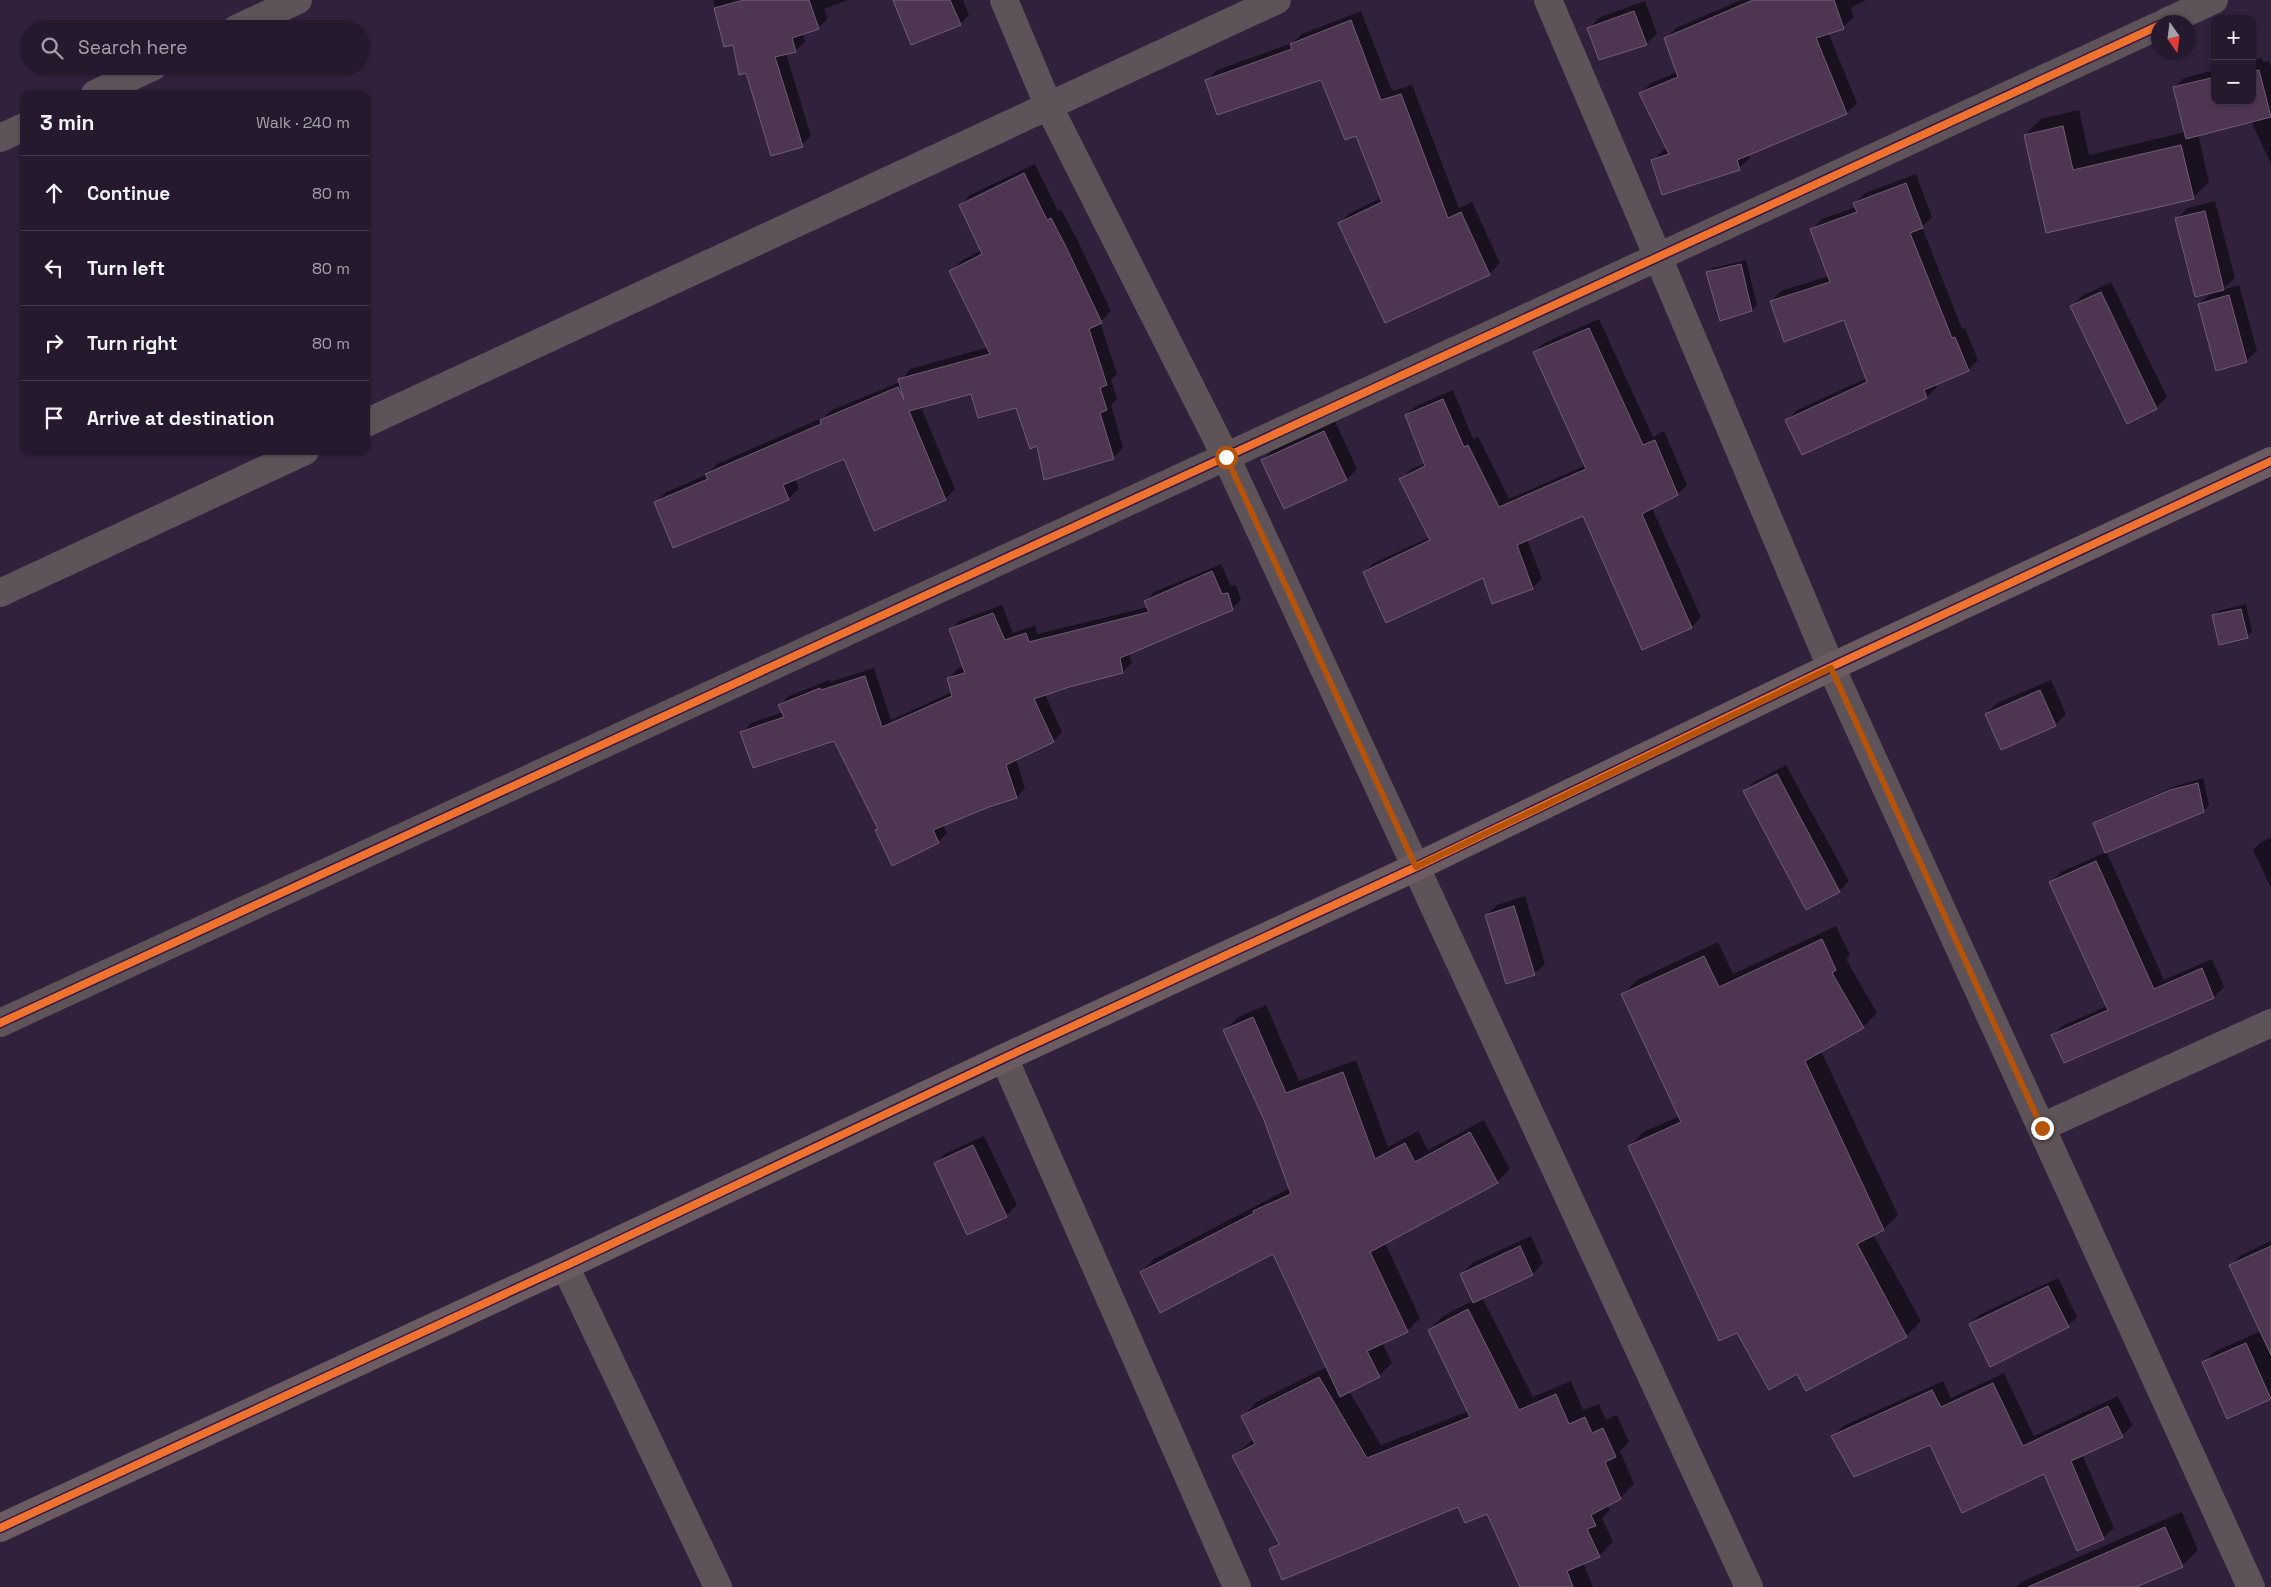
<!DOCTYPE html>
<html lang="en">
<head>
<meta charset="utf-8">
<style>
  body { margin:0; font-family:"Space Grotesk",sans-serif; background:#2e2236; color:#f1f3f6 }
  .controls { position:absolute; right:15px; top:15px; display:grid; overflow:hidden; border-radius:10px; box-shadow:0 1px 4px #0004 }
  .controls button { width:45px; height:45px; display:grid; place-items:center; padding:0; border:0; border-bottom:1px solid #42384a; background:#26192e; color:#f1f3f6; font:25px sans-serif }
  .compass { position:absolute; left:2151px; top:15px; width:45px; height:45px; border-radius:50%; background:#26192e; box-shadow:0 1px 4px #0004; rotate:166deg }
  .stop { position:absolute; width:15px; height:15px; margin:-11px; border:4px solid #b45309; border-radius:50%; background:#fff }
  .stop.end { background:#b45309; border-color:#fff; box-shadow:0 1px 5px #0008 }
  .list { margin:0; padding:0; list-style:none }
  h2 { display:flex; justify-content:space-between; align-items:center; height:65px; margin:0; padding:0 20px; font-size:21px }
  h2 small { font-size:16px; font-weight:400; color:#a4a0aa }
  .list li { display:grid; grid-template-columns:32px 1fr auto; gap:15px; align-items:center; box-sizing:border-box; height:75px; padding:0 20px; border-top:1px solid #42384a }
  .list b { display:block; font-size:19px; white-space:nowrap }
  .list em { font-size:16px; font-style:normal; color:#a4a0aa }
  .icon { flex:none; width:28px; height:28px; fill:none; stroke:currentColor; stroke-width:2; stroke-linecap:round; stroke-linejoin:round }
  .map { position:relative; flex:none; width:2271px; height:1587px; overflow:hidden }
  .search { position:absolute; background:#26192e; box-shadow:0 1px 4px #0004; left:20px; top:20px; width:350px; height:55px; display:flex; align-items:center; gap:12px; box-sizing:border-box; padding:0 18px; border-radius:28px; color:#a4a0aa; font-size:19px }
  .panel { position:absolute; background:#26192e; box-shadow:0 1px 4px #0004; left:20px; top:90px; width:350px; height:365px; border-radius:10px }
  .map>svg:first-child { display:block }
</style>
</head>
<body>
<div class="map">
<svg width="2271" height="1587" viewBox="0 0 2271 1587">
  <rect width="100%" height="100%" fill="#32213d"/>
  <!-- shadow -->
  <g fill="#0007">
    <polygon points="713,0 848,0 824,9 828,18 818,28 803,33 805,42 795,51 786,53 811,136 802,145 746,72 733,43 725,46"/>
    <polygon points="894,0 963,0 969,15 960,24"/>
    <polygon points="1741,0 1866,0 1851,8 1854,17 1843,27 1828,32 1857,103 1847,113 1748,154 1750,158 1739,168 1653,161 1663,150 1668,149 1641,93 1651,83 1677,72 1665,39 1676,28"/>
    <polygon points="1645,1 1657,34 1646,44 1589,28 1600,17"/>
    <polygon points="1361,11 1392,91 1412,85 1459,208 1472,202 1500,263 1489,274 1385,321 1339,224 1350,213 1381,198 1357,134 1322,78 1207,81 1217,70 1292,43 1302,34"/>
    <polygon points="2262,58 2263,62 2269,61 2271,68 2271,164 2251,121 2198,134 2209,182 2193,198 2047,232 2025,135 2041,119 2079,110 2089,155 2185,132 2174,88 2184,78 2215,70 2215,101 2252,101 2252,61"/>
    <polygon points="1035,164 1058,211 1061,209 1077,239 1111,311 1100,322 1117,374 1111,380 1117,399 1111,405 1123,448 1113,458 1038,445 1017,407 972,393 921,407 955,489 945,499 844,458 795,479 799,489 788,499 656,502 666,492 706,475 717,464 824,417 832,410 900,382 910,369 989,347 951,271 961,261 982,250 960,205 970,195"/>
    <polygon points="1916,174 1932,217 1922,227 1962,329 1965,328 1978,360 1968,370 1935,384 1937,387 1927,397 1802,453 1787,420 1797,410 1867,378 1845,318 1771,301 1781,291 1829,276 1812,229 1822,219 1856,207 1855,203 1865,193"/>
    <polygon points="2215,201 2235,278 2222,290 2239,285 2257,351 2246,361 2199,304 2212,292 2177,219 2187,208"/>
    <polygon points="1746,260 1757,305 1752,310 1708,273 1713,268"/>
    <polygon points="2111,282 2167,397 2156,408 2127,422 2071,307 2082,296"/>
    <polygon points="1599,319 1653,437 1664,431 1687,485 1678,494 1652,508 1701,617 1692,627 1643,648 1583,514 1527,539 1542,579 1532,588 1483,576 1364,572 1374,563 1430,537 1401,479 1410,470 1425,463 1406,415 1416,406 1453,390 1473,439 1478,436 1509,499 1586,465 1534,352 1544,343"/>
    <polygon points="1335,421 1357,469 1347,479 1263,460 1273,449"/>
    <polygon points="1221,564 1231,586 1236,585 1241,600 1233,608 1129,653 1132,663 1123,672 1069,685 1045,694 1062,732 1054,741 1016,759 1025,788 1017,797 989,806 943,825 947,833 938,842 876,831 879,828 835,739 742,732 751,723 783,712 780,705 789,696 829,680 830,682 874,668 891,720 952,692 949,678 957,669 964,667 951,630 959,621 1002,605 1013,633 1035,625 1037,634 1148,607 1146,601 1154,592"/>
    <polygon points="2246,604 2252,632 2247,637 2213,616 2218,611"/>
    <polygon points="2051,680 2066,714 2055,725 1986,714 1997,703"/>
    <polygon points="1786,765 1849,881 1839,891 1807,908 1745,791 1754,782"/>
    <polygon points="2203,778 2209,805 2203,811 2106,851 2164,980 2212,959 2224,987 2214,997 2052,1036 2062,1026 2107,1006 2051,882 2061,872 2106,852 2095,824 2100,819 2176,786"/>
    <polygon points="2271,838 2271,888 2253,850 2261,842"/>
    <polygon points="1525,896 1545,964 1534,974 1487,915 1497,905"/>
    <polygon points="1836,926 1850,955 1846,959 1877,1013 1863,1027 1821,1051 1898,1215 1884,1229 1873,1234 1921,1321 1906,1336 1806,1389 1797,1373 1629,1147 1643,1132 1680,1116 1623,994 1637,980 1718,942 1733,974"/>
    <polygon points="1266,1005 1299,1081 1356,1060 1388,1147 1418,1131 1428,1150 1484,1120 1510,1169 1497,1182 1385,1243 1420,1318 1407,1331 1382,1342 1392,1363 1379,1376 1349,1391 1381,1445 1469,1411 1429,1330 1443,1316 1474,1300 1462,1274 1472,1263 1531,1236 1543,1263 1533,1274 1482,1297 1533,1397 1571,1381 1583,1410 1599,1404 1606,1420 1617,1415 1629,1442 1620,1451 1634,1484 1620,1498 1607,1505 1610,1510 1602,1518 1613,1542 1599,1556 1583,1562 1593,1587 1519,1587 1520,1586 1488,1512 1459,1505 1271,1549 1279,1541 1233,1456 1254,1439 1243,1416 1257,1402 1327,1367 1274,1252 1141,1272 1154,1259 1290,1188 1265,1120 1225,1030 1238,1017"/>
    <polygon points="984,1136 1017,1205 1006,1216 935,1164 946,1153"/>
    <polygon points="2271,1241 2271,1398 2228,1417 2204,1363 2214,1352 2261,1331 2230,1266 2241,1255"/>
    <polygon points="2058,1278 2077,1317 2068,1326 1970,1324 1979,1315"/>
    <polygon points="2004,1373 2034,1436 2118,1396 2132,1425 2122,1436 2082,1454 2114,1528 2103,1538 2044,1473 1931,1443 1833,1437 1843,1426 1943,1381 1951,1398"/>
    <polygon points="2182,1512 2198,1550 2182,1566 2133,1587 2016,1587 2021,1582"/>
  </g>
  <!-- building -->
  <g fill="#4e3652" stroke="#705e73">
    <polygon points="744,0 809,0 819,29 792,38 796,52 775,57 803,147 771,156 746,73 739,75 733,45 724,47 714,8"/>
    <polygon points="893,0 950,0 961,25 911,45"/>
    <polygon points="1753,0 1834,0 1844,29 1816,38 1847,114 1737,160 1740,170 1662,195 1651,160 1669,154 1639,93 1678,77 1664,38"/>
    <polygon points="1634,11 1647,45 1599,60 1587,28"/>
    <polygon points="1351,20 1381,100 1401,94 1448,218 1461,212 1490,275 1385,323 1338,223 1382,202 1356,136 1345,140 1321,80 1217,115 1205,80 1292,49 1290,44"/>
    <polygon points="2259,70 2271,117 2186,139 2173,87 2215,77 2215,101 2252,101 2252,72"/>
    <polygon points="2063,126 2073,170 2181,145 2194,199 2046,233 2024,135"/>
    <polygon points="1024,173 1047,220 1051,218 1067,249 1102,323 1089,329 1107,385 1100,388 1107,410 1100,413 1114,459 1044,480 1037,446 1030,449 1016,408 978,418 971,394 909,411 946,500 874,531 844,459 783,485 789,500 673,548 654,502 708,479 705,474 821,424 820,420 898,387 904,400 898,379 990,354 949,271 982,254 959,205"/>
    <polygon points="1906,183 1923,228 1910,233 1952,338 1955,337 1969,371 1924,390 1927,398 1802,455 1785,420 1867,382 1844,320 1784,342 1770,301 1830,282 1810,229 1857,212 1853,203"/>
    <polygon points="2205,211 2224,290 2195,297 2175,218"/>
    <polygon points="1741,264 1752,311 1720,321 1706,272"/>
    <polygon points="2101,292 2157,409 2127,424 2070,306"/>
    <polygon points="2229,295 2247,362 2216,371 2198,304"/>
    <polygon points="1589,328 1643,445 1655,440 1678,495 1642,514 1692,628 1642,650 1583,516 1517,545 1533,589 1492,604 1483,578 1386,623 1363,572 1430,540 1399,479 1425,466 1405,415 1443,399 1464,447 1468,445 1499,507 1586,469 1533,352"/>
    <polygon points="1324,431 1347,480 1284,509 1261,460"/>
    <polygon points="1212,571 1222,594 1228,593 1233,610 1120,658 1123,673 1069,687 1034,699 1054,742 1006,765 1017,798 989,807 933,830 939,843 892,866 875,830 878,829 834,741 753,768 740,732 784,717 778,705 820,688 821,690 865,676 882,727 952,696 947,678 965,673 949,629 993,613 1005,640 1026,633 1029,642 1149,612 1144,601"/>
    <polygon points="2241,609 2248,638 2219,645 2212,615"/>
    <polygon points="2040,690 2056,726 2001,750 1985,714"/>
    <polygon points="1777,774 1840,892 1806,910 1743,791"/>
    <polygon points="2198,783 2204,812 2105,853 2093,823 2170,790"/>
    <polygon points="2096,861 2154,989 2202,968 2214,998 2064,1063 2051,1035 2108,1010 2049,882"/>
    <polygon points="1514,906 1535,975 1506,984 1485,915"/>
    <polygon points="1822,939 1836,970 1832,973 1864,1028 1805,1061 1884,1230 1857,1244 1907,1337 1806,1391 1797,1374 1769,1390 1737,1333 1719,1341 1628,1146 1681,1122 1621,994 1704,956 1719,987"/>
    <polygon points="1253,1017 1286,1093 1343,1072 1375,1159 1405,1143 1415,1162 1470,1132 1498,1183 1370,1252 1408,1332 1367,1351 1380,1377 1340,1397 1273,1254 1160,1313 1140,1272 1254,1213 1253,1211 1291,1194 1264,1120 1223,1030"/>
    <polygon points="973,1145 1007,1217 967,1235 934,1163"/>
    <polygon points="1520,1246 1533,1275 1473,1303 1460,1274"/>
    <polygon points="2271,1246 2271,1355 2229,1265"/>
    <polygon points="2048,1286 2069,1327 1990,1367 1969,1324"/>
    <polygon points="1468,1309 1519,1410 1556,1394 1569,1424 1585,1417 1592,1433 1603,1428 1616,1457 1605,1462 1621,1499 1591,1515 1596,1526 1587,1529 1600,1557 1567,1571 1573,1587 1520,1587 1487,1514 1465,1523 1458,1507 1282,1580 1269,1549 1279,1544 1232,1456 1255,1444 1241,1416 1319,1377 1367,1458 1470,1417 1428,1330"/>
    <polygon points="2246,1343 2271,1399 2227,1419 2202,1362"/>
    <polygon points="1993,1383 2023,1446 2108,1406 2123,1437 2071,1461 2104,1539 2077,1551 2044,1474 1962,1513 1930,1445 1854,1477 1831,1436 1932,1390 1941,1407"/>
    <polygon points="2165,1527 2183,1567 2136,1587 2028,1587"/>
  </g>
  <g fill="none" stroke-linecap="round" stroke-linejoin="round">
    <!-- street -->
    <g stroke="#5e5358" stroke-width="28">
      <polyline points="1004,0 1049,107 1226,457 1749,1587"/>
      <polyline points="1548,0 1658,257 1831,667 2251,1587"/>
      <polyline points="2166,22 2214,0"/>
      <polyline points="236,29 298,0"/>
      <polyline points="95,94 154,66"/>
      <polyline points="0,138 24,127"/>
      <polyline points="366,423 1277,0"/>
      <polyline points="0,593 305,451"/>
      <polyline points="0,1023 2158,26"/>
      <polyline points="1004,1058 1237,1587"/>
      <polyline points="2042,1127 2271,1023"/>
      <polyline points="565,1266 718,1587"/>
    </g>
    <!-- secondary -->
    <polyline stroke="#6b5c62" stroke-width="28" points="0,1528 565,1266 1004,1058 1416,867 1831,667 2271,461"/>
    <defs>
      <g id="cycleway">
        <polyline points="0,1023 2158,26"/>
        <polyline points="0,1528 565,1266 1004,1058 1416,867 1831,667 2271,461"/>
      </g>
    </defs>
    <!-- cycleway casing -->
    <use href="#cycleway" stroke="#341648" stroke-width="11"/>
    <!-- cycleway -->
    <use href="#cycleway" stroke="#ef722f" stroke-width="8"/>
  </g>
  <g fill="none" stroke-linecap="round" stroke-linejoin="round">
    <!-- route -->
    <polyline stroke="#b45309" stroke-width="6" points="1226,457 1416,867 1831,668 2042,1128"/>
  </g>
</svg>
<div class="controls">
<button>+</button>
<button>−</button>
</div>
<svg class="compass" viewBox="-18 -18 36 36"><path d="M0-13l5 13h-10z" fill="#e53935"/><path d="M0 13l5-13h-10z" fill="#a4a0aa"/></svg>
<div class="stop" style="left:1226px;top:457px"></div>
<div class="stop end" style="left:2042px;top:1128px"></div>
<div class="search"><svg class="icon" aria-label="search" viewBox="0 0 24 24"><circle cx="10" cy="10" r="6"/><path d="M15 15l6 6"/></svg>Search here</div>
<section class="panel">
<h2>3 min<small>Walk · 240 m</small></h2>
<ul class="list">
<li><svg class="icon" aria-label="ahead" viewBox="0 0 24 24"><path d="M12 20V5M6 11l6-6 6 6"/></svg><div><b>Continue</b></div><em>80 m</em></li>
<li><svg class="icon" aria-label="left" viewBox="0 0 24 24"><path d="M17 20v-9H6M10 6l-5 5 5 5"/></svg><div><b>Turn left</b></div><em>80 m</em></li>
<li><svg class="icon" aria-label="right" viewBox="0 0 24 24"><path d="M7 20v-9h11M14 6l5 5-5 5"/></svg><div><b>Turn right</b></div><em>80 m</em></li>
<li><svg class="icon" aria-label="arrive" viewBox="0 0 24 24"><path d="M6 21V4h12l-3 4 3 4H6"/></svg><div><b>Arrive at destination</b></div></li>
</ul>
</section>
</div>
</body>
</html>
